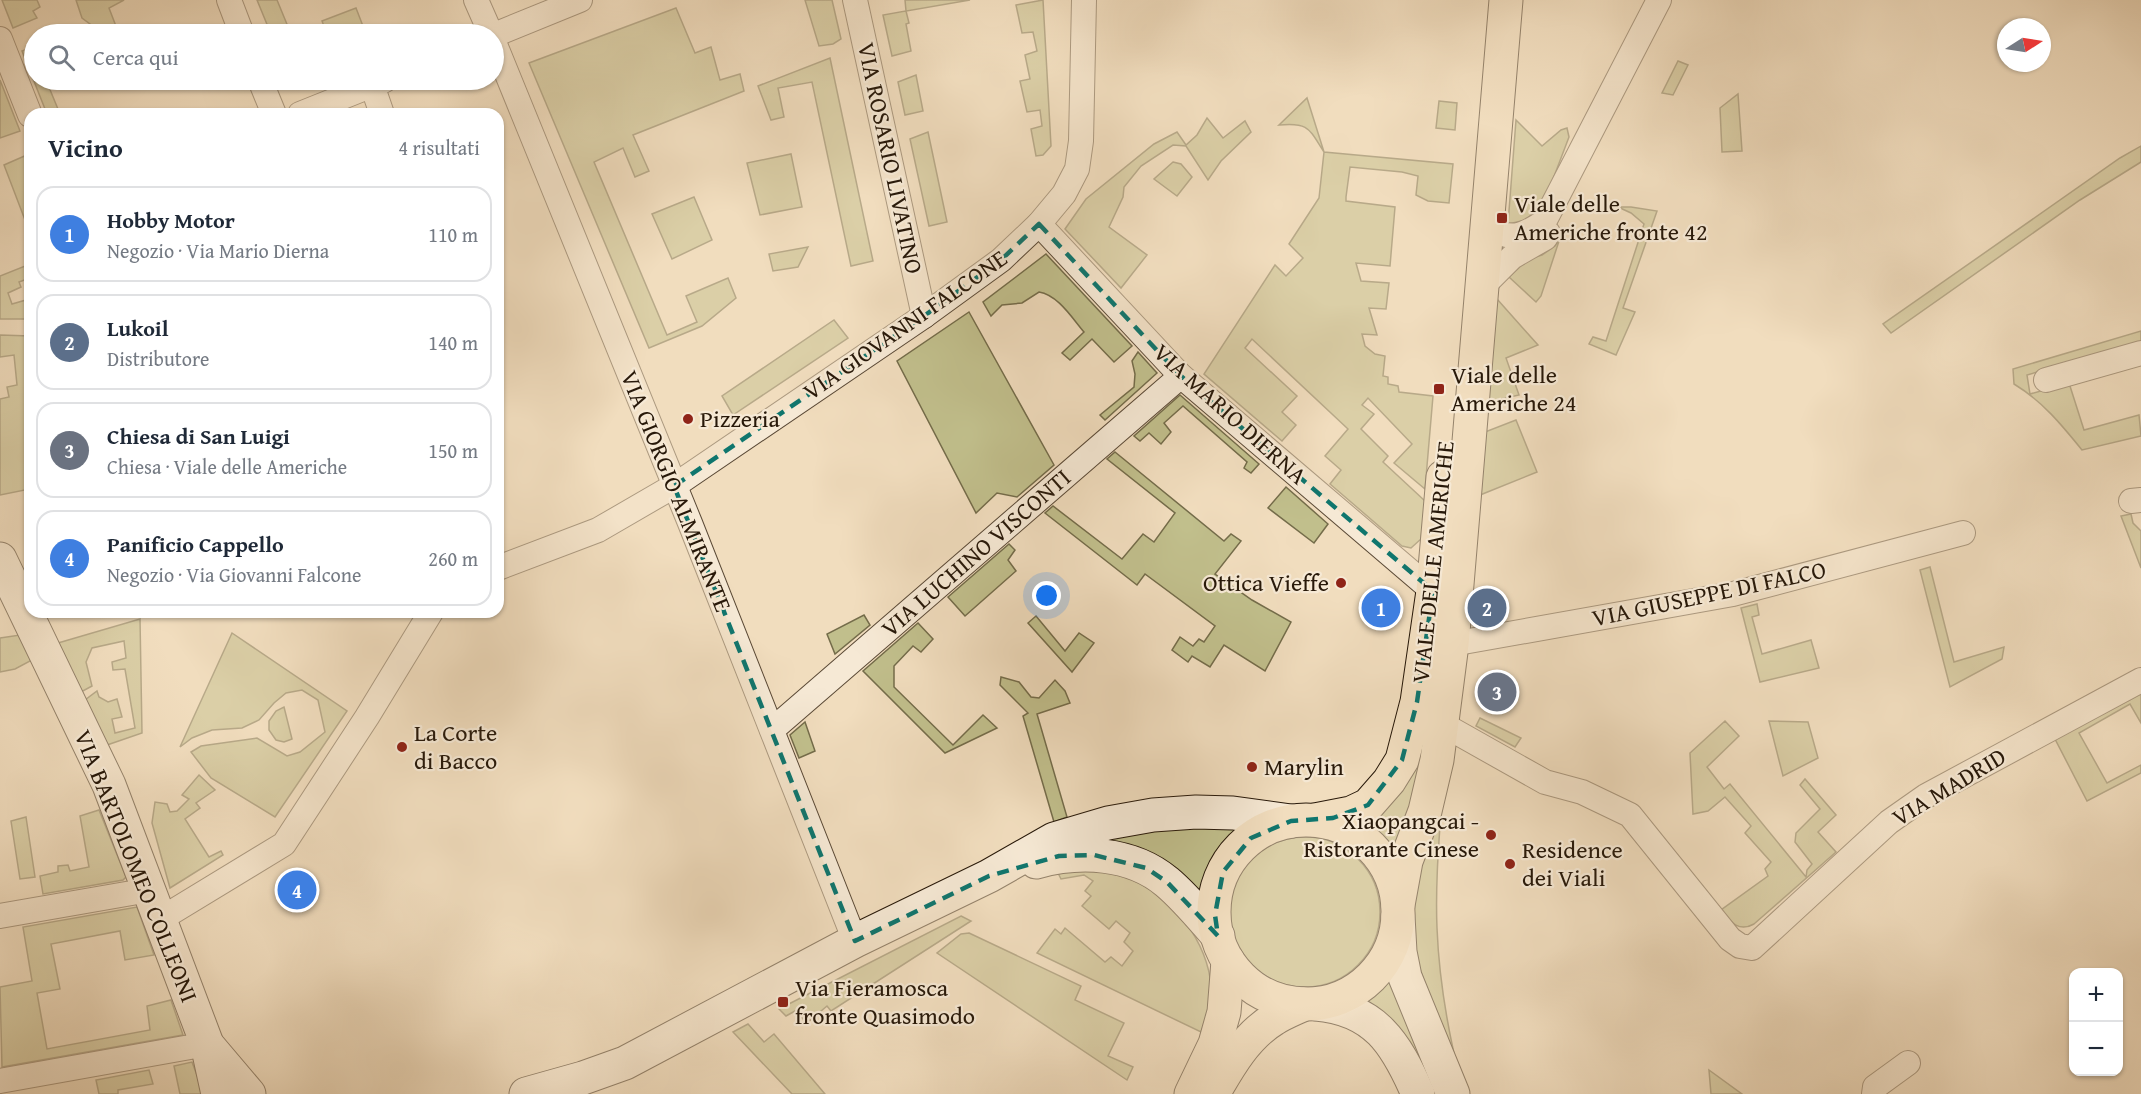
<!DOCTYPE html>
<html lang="it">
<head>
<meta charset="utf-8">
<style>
  body { margin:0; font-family:"Gentium Book Plus",serif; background:#f2f2f3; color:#1f2937 }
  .controls { position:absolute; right:18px; bottom:18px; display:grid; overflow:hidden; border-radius:12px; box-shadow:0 2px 4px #0004 }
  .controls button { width:54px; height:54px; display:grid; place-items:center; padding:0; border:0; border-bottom:2px solid #e0e1e3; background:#fff; color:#1f2937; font:30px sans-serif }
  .compass { position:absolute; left:1997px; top:18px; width:54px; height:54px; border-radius:50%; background:#fff; box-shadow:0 2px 4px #0004; rotate:78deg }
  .you { position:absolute; left:1047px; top:596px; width:21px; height:21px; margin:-15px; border:4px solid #fff; border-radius:50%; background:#1a73e8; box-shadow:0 0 0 9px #1a73e833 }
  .badge { display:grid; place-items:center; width:39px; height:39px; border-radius:50%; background:#8f2418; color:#fff; font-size:20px; font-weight:700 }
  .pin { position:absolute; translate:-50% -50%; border:3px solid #fff; box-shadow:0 2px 6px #0006 }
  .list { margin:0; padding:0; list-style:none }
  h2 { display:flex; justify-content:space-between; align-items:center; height:78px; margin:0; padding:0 24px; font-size:26px }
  h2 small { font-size:20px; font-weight:400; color:#747a83 }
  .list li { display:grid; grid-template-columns:39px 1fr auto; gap:18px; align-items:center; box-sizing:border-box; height:96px; margin:0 12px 12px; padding:0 12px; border:2px solid #e0e1e3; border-radius:18px }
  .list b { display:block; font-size:22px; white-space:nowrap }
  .list p { margin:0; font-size:20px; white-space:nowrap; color:#747a83 }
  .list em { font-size:20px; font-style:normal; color:#747a83 }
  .icon { flex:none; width:33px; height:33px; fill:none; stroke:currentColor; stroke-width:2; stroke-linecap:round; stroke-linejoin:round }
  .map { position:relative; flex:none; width:2141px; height:1094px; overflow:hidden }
  .search { position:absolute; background:#fff; box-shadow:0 2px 4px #0004; left:24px; top:24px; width:480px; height:66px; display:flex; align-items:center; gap:15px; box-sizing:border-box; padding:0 21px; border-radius:33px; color:#747a83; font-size:22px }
  .panel { position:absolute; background:#fff; box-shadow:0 2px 4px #0004; left:24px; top:108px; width:480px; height:510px; border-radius:18px }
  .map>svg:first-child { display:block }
</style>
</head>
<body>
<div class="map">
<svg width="2141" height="1094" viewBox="0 0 2141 1094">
  <rect width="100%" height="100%" fill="#f1ddbe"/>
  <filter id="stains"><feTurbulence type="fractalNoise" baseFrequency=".00333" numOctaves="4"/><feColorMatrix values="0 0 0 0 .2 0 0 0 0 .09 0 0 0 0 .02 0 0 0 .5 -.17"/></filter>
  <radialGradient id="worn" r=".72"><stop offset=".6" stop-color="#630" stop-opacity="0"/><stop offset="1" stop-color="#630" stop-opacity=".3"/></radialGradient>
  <!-- green -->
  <g fill="#c1bf8c" stroke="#746c4a" stroke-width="1.5">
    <polygon points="2,0 37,0 40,7 33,11 37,18 13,28"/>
    <polygon points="76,0 124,0 109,8 119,34 97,34 94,27 82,18"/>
    <polygon points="257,0 277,0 291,34 271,34"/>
    <polygon points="805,0 832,0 841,39 833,44 819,46"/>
    <polygon points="905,0 970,0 906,11 909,23 906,24 911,51 892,56 883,15 906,11"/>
    <polygon points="1043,0 1051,146 1043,155 1036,156 1031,129 1042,126 1040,110 1027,112 1020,81 1030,79 1025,55 1037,51 1033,32 1022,33 1016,5"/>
    <polygon points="356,8 366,34 327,34 322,21"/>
    <polygon points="676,8 695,53 711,47 720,80 740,74 744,91 633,135 649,171 635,177 623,148 594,162 667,335 697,322 686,296 728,278 736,298 702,326 649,348 529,63"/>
    <polygon points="34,47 34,80 46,80 60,114 47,114 22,51"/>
    <polygon points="830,58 873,261 851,266 812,82 778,88 784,117 771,120 758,86"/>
    <polygon points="1678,61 1688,65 1673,95 1662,93"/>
    <polygon points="916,75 923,111 905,115 898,82"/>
    <polygon points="0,80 20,131 0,138"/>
    <polygon points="1738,94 1742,151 1722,152 1720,108"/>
    <path d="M 1307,98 L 1324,152 L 1453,164 L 1449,203 L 1428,201 L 1416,195 L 1418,176 L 1402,172 L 1350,167 L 1346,197 L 1346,201 L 1395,207 L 1390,266 L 1356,263 L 1361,281 L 1389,283 L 1386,309 L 1369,308 L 1377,335 L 1362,334 L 1365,346 L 1375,354 L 1385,356 L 1383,376 L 1388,377 L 1388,384 L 1398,386 L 1399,392 L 1433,396 L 1425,489 L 1394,463 L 1412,444 L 1368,398 L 1362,405 L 1374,414 L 1361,429 L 1388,456 L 1383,462 L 1425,501 L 1421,539 L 1411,548 L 1402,546 L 1330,484 L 1341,470 L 1325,456 L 1348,429 L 1252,339 L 1245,348 L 1297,396 L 1282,412 L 1296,425 L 1282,441 L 1204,374 L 1275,265 L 1286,276 L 1303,258 L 1289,244 L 1319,198 L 1324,152 C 1309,129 1309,122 1279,125 Z"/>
    <polygon points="1439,101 1457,103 1455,130 1436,128"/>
    <polygon points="1207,118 1223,138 1245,121 1251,132 1221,161 1208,180 1186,146 1173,145 1141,166 1124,187 1123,197 1109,227 1147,255 1121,288 1065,229 1086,199 1154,144 1177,132 1186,145 1197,135"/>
    <polygon points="1516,120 1542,146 1561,130 1567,128 1569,137 1550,187 1537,209 1526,220 1508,224"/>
    <polygon points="928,132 947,222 929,226 910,139"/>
    <polygon points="2141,146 2141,162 2080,200 1891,333 1883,324 2120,158"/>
    <polygon points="29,154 30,157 30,233 4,165"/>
    <polygon points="791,154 802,207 760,215 747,163"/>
    <polygon points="1173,162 1181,164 1192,177 1177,196 1154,179"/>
    <polygon points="694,197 712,240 672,259 652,214"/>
    <polygon points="1618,207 1631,207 1657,211 1623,308 1635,312 1616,355 1589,344 1593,337 1606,341 1644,224 1631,213"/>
    <polygon points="1560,238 1541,296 1536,302 1509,277 1528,259 1542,255 1555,246"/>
    <polygon points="808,247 798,267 773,271 769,254"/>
    <path d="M 1046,254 L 1132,346 L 1114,362 L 1092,339 L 1070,360 L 1062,353 L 1084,332 C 1072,318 1058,295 1039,292 L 1022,303 L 1002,305 L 991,316 L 983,302 Z"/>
    <polygon points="30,264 30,278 19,282 21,287 8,293 12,304 26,300 30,312 30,319 0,319 0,276"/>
    <polygon points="1497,299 1538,345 1506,358 1519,395 1488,402"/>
    <polygon points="969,312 1054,465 1017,497 997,493 976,513 897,361"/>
    <polygon points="834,320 848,338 733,415 722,396"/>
    <path d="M 2141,331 L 2141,342 L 2027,375 L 2030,394 L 2069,383 L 2084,430 L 2139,415 L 2141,436 L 2082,450 C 2061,424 2042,401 2014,384 L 2013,369 Z"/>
    <polygon points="0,335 30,336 30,489 0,495 0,399 9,397 7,387 17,385 14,355 0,357"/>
    <polygon points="1138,352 1157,373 1105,420 1100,415 1134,387 1135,374 1132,361"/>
    <polygon points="1180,395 1259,464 1251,473 1244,468 1247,462 1183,406 1164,423 1171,432 1161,444 1149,433 1140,441 1134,436"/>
    <polygon points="1516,420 1537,472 1480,495 1485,432"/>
    <polygon points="1115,452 1224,541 1231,534 1241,541 1215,574 1252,600 1291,622 1265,671 1224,645 1210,667 1192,656 1188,662 1172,650 1180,637 1193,646 1199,639 1204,642 1215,626 1145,574 1137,585 1045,513 1053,506 1122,559 1143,534 1154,542 1175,513 1107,459"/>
    <polygon points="1286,487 1328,524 1314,543 1268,508"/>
    <polygon points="2131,514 2133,523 2141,531 2141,568 2121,516"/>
    <polygon points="1009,544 1015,550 1008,560 1016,571 965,616 948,597"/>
    <polygon points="1930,567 1954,662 2004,647 2002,659 1950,687 1920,570"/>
    <polygon points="1757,604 1759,615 1752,617 1762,654 1811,640 1819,668 1760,682 1741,608"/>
    <polygon points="864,615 870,625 835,654 827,634"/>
    <polygon points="1036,616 1065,651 1079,633 1094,643 1072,672 1028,623"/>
    <polygon points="140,619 142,733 107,745 85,700 97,691 99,697 108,702 117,699 122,717 112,719 115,733 135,728 125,669 113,670 112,662 126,658 124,641 92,648 86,662 92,686 81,692 58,643"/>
    <polygon points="918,623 933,639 921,652 913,646 894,666 894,687 953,745 983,715 997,728 945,753 863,671"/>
    <polygon points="232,633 347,711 275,817 211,778 191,752 201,746 257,738 287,756 300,752 325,732 318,700 302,690 286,693 274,703 259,720 242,728 212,730 192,738 180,747"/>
    <polygon points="20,635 32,660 15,669 0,672 0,638"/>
    <polygon points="1001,677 1019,682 1031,697 1039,698 1055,680 1065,691 1070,703 1037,714 1067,817 1054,822 1023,716 1028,713 1000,685"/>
    <polygon points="2141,694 2141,723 2130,704 2079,733 2107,783 2141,765 2141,773 2087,801 2055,739"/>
    <polygon points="1428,700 1427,763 1396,849 1389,848 1378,834 1360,822"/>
    <polygon points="284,707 292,739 284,742 276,740 269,730 269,721 276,711"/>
    <polygon points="1480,718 1521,738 1515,747 1476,726"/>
    <path d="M 1725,721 L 1739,736 L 1707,767 L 1724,789 L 1730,784 L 1806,877 L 1807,870 L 1812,864 L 1795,842 L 1796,833 L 1820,809 L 1800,785 L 1805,779 L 1836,815 L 1818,832 L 1836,852 L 1754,924 C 1738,933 1730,921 1721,910 L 1768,876 L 1765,869 L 1771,862 L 1745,833 L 1751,826 L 1725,797 L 1708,811 L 1693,814 L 1690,753 Z"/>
    <polygon points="1769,721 1808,722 1818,758 1783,776"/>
    <polygon points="805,722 815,751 799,758 790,735"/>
    <polygon points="199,775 215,790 196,803 200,808 185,819 209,857 221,851 223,855 170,888 152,823 155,802 167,804 170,812 177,811 189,799 182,795"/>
    <path d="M 1443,782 C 1440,830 1435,879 1437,928 C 1439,980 1450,1041 1463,1091 L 1414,952 L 1412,895 Z"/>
    <polygon points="99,810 126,877 123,880 43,894 40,876 58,872 58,866 68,865 70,871 89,867 80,816"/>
    <polygon points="26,817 35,877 20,879 11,821"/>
    <path d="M 1140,827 L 1238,829 C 1221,848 1207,867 1202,892 L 1194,894 L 1093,837 Z"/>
    <circle cx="1305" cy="912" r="75"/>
    <path d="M 1095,868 C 1107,872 1120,874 1131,879 C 1179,900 1216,952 1211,1006 C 1210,1014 1204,1024 1201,1032 L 1037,953 L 1055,929 L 1061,934 L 1065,928 L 1105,962 L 1111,957 L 1122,966 L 1133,951 L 1124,942 L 1130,933 L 1116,921 L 1109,929 L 1082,906 L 1091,896 L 1085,891 L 1093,881 L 1084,875 L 1061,879 L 1057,871 Z"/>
    <polygon points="137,907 154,955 125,960 120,931 51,944 60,989 37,993 47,1049 150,1030 147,1006 171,1000 183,1035 2,1067 0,987 32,981 23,927"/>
    <polygon points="961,916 971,921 831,1011 827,1006 807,1023 795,1011 786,1016 779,1009"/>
    <polygon points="969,933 1081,986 1075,1000 1124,1023 1108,1056 1133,1067 1127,1080 937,953 961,934"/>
    <polygon points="1389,975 1440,1094 1430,1094 1358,1004 1374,992"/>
    <polygon points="748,1024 764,1042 774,1034 825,1094 792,1094 733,1032"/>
    <polygon points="192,1062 204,1094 180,1094 174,1066"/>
    <polygon points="149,1070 153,1084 118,1090 118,1094 99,1094 96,1080"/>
    <polygon points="1709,1070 1742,1094 1711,1094"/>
  </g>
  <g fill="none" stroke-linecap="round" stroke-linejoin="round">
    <defs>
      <g id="minor">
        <polyline points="229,0 242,34"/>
        <polyline points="476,0 491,34"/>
        <polyline points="855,0 924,316"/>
        <polyline points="494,35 580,0"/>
        <polyline points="0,39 30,115"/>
        <polyline points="494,42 690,523 855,941"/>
        <polyline points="260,80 274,114"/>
        <polyline points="372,85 382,114"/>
        <polyline points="300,114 385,80"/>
        <polyline points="1039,224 1181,376 1433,591"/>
        <path d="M 1486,227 C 1511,241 1521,237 1544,222 L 1659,0"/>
        <polyline points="1481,288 1512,257 1545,238 1548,233"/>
        <polyline points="2046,380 2141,353"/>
        <polyline points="2131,501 2141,500"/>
        <polyline points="498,568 598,530 674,486 924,316 1001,260 1039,224 1064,194 1077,169 1081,141 1084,0"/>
        <polyline points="1452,644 1733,594 1963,533"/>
        <polyline points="1442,724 1545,782 1582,792 1630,815 1730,939 1740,946 1752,948 1889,822 1926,796 2141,680"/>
        <polyline points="772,730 1181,376"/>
        <polyline points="0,916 149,890"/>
        <polyline points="159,920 284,844 367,717 431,612"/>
        <polyline points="0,1081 207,1044"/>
        <polyline points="1874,1094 1875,1087 1908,1063"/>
      </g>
      <g id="secondary">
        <polyline points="0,559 109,785 207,1044 218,1094"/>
        <path d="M 1036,862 C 1080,850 1131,852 1167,882 C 1186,898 1202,918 1218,936"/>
        <polyline points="1398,916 1400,952 1405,977 1453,1094"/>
        <path d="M 1316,1004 C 1375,1009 1396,1043 1418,1094"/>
        <polyline points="210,1048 249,1094"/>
        <polyline points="526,1094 583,1078 625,1063 855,941 989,876 1054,839 1108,823 1153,815 1196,812 1233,813 1291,821"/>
      </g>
      <g id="primary">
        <polyline points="1315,820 1351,813 1368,805 1389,781 1402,760 1417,702 1433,591 1443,477"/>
        <circle cx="1306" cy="912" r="92"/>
        <polyline points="1398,905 1406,861 1425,811 1437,760 1452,644 1506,0"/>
        <polyline points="1191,1094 1215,1044 1224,1012 1228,961"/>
        <path d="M 1213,1094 C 1229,1066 1246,1036 1274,1019 C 1283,1013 1294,1009 1304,1004"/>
      </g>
    </defs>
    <!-- minor casing -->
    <use href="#minor" stroke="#5a4936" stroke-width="26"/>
    <!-- secondary casing -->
    <use href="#secondary" stroke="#271809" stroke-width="35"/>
    <!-- primary casing -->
    <use href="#primary" stroke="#271809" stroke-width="35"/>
    <!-- minor -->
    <use href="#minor" stroke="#f6e9d5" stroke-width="24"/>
    <!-- secondary -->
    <use href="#secondary" stroke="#f6e9d5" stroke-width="33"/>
    <!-- primary -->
    <use href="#primary" stroke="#f1ddbe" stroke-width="33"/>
  </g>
  <!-- marked area -->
  <path d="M0 0H2141V1094H0ZM 1039,224 L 1181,376 L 1433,591 L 1417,702 L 1402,760 L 1368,805 L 1333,818 L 1291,821 L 1251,838 L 1223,872 L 1215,915 L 1218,936 L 1167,882 L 1146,868 L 1094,855 L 1059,856 L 989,876 L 855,941 L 674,486 L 924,316 L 1001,260 Z" fill="#f1ddbe" fill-opacity=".55" fill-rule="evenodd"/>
  <path fill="none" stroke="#0f766e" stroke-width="4.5" stroke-dasharray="12 8" stroke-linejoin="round" d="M 1039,224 L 1181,376 L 1433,591 L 1417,702 L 1402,760 L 1368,805 L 1333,818 L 1291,821 L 1251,838 L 1223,872 L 1215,915 L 1218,936 L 1167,882 L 1146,868 L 1094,855 L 1059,856 L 989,876 L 855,941 L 674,486 L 924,316 L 1001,260 Z"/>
  <!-- markers -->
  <g fill="#8f2418" stroke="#f6e9d5" stroke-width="2">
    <rect x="1496" y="212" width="12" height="12" rx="3"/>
    <rect x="1433" y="383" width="12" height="12" rx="3"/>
    <circle cx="688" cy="419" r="6"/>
    <circle cx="1341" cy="583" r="6"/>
    <circle cx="402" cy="747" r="6"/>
    <circle cx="1252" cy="767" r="6"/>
    <circle cx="1491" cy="835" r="6"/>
    <circle cx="1510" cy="864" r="6"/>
    <rect x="777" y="996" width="12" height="12" rx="3"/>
  </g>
  <g text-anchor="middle" stroke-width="4.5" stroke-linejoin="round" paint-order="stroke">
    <!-- street labels -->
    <g font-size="24" fill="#271809" stroke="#f6e9d5">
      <text transform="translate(890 158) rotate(78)" y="8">VIA ROSARIO LIVATINO</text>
      <text transform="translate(905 325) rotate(-35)" y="8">VIA GIOVANNI FALCONE</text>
      <text transform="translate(1230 414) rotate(42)" y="8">VIA MARIO DIERNA</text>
      <text transform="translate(676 491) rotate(68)" y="8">VIA GIORGIO ALMIRANTE</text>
      <text transform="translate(976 553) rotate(-41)" y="8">VIA LUCHINO VISCONTI</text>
      <text transform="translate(1433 562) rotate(-84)" y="8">VIALE DELLE AMERICHE</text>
      <text transform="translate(1709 594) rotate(-12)" y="8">VIA GIUSEPPE DI FALCO</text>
      <text transform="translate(1949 787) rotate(-31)" y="8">VIA MADRID</text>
      <text transform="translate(136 866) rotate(68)" y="8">VIA BARTOLOMEO COLLEONI</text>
    </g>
    <!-- poi labels -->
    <g font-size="24" fill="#271809" stroke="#f6e9d5" text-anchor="start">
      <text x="1514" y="212">Viale delle<tspan x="1514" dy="28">Americhe fronte 42</tspan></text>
      <text x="1451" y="383">Viale delle<tspan x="1451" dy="28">Americhe 24</tspan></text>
      <text x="700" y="427">Pizzeria</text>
      <text x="1329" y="591" text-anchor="end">Ottica Vieffe</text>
      <text x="414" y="741">La Corte<tspan x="414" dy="28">di Bacco</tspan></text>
      <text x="1264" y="775">Marylin</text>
      <text x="1479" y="829" text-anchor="end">Xiaopangcai -<tspan x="1479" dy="28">Ristorante Cinese</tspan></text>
      <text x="1522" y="858">Residence<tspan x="1522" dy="28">dei Viali</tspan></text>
      <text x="795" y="996">Via Fieramosca<tspan x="795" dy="28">fronte Quasimodo</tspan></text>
    </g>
  </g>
  <rect width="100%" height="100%" filter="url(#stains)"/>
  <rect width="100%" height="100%" fill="url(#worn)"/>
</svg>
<div class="controls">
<button>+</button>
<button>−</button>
</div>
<svg class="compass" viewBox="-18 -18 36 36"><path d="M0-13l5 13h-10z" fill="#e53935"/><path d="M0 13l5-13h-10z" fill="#747a83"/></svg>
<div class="you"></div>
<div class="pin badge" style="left:1381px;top:608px;background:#3f7fe0">1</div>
<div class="pin badge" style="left:1487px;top:608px;background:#5c6f8a">2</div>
<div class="pin badge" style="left:1497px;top:692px;background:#6b7280">3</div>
<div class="pin badge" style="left:297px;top:890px;background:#3f7fe0">4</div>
<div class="search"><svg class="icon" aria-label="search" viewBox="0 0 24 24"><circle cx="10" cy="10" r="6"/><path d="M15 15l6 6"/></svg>Cerca qui</div>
<section class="panel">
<h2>Vicino<small>4 risultati</small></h2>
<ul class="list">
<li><span class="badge" style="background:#3f7fe0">1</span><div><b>Hobby Motor</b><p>Negozio · Via Mario Dierna</p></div><em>110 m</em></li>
<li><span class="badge" style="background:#5c6f8a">2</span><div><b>Lukoil</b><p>Distributore</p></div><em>140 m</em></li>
<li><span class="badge" style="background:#6b7280">3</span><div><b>Chiesa di San Luigi</b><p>Chiesa · Viale delle Americhe</p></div><em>150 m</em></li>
<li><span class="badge" style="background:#3f7fe0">4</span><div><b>Panificio Cappello</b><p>Negozio · Via Giovanni Falcone</p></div><em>260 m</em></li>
</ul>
</section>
</div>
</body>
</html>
